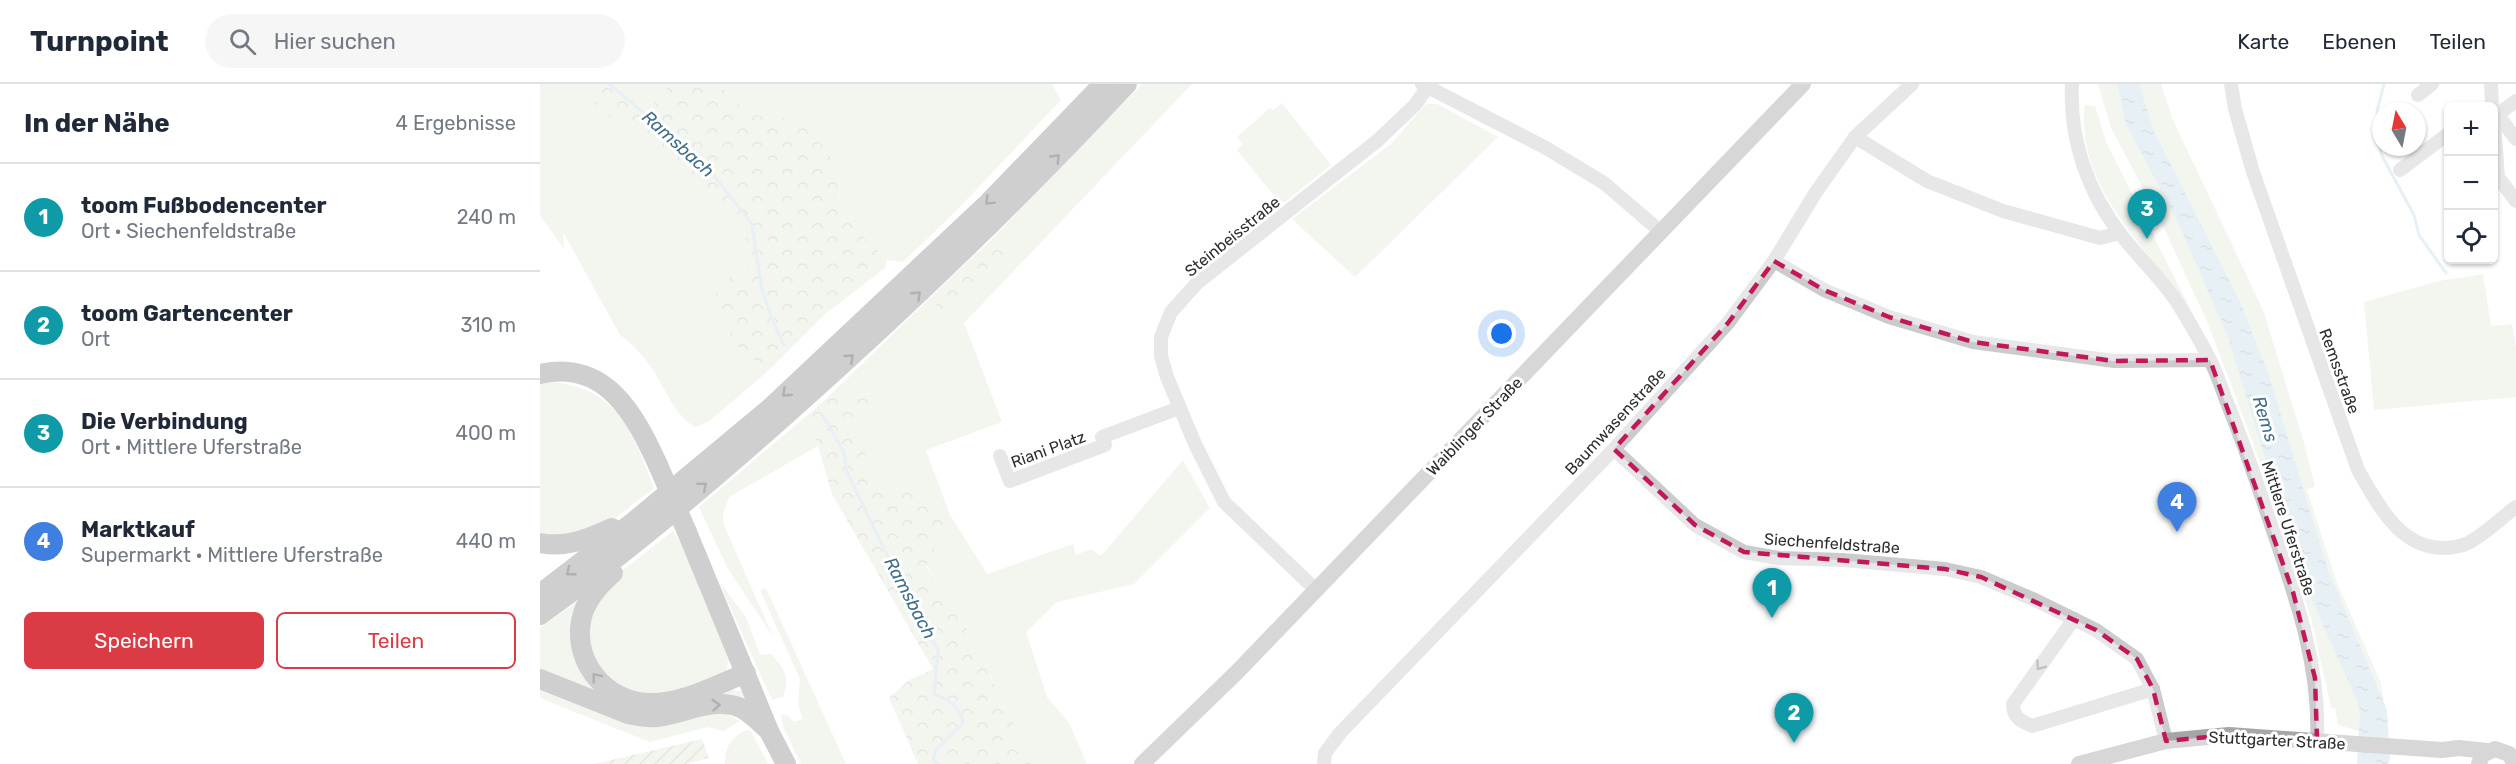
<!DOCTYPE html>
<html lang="de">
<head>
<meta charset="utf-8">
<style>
  body { margin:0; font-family:Rubik,sans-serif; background:#f6f6f7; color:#1f2937 }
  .controls { position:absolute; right:18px; top:18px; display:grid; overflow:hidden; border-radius:9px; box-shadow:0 2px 4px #0004 }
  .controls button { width:54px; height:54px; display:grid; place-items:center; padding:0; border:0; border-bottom:2px solid #e0e1e3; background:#fff; color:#1f2937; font:30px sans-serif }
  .compass { position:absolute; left:1832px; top:18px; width:54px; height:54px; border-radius:50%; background:#fff; box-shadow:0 2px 4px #0004; rotate:350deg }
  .you { position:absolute; left:962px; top:250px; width:21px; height:21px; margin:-15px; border:4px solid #fff; border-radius:50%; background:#1a73e8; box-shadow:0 0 0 9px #1a73e833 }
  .badge { display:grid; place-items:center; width:39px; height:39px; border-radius:50%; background:#da3b45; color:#fff; font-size:20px; font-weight:700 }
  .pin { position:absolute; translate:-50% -50px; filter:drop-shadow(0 2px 3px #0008) }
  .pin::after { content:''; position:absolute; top:32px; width:21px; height:18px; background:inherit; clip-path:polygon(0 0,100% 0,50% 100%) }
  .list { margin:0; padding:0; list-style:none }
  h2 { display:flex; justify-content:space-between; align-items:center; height:78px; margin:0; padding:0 24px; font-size:26px }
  h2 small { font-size:20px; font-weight:400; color:#747a83 }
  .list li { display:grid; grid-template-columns:39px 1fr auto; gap:18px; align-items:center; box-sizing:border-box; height:108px; padding:0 24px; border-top:2px solid #e0e1e3 }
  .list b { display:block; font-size:22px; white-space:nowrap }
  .list p { margin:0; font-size:20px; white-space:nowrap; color:#747a83 }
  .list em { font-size:20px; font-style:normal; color:#747a83 }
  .actions { display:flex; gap:12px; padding:18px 24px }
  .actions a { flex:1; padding:14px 0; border:2px solid #da3b45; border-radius:9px; text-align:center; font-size:21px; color:#da3b45 }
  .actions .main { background:#da3b45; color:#fff }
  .icon { flex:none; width:33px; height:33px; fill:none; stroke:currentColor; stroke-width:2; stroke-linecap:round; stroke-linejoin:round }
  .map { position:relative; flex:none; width:1976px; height:680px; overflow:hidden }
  header { display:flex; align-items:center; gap:36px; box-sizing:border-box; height:84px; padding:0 30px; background:#fff; border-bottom:2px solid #e0e1e3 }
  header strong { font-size:28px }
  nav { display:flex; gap:33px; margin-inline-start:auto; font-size:21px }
  .search { width:420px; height:54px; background:#f6f6f7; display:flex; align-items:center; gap:15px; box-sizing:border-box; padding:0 21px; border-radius:33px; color:#747a83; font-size:22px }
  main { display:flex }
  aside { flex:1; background:#fff }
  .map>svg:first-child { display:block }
</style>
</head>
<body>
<header>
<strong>Turnpoint</strong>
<div class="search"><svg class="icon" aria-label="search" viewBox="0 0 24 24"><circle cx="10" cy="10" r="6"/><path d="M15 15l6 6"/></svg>Hier suchen</div>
<nav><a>Karte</a><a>Ebenen</a><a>Teilen</a></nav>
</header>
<main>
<aside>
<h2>In der Nähe<small>4 Ergebnisse</small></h2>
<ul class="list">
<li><span class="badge" style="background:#0f9aa8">1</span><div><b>toom Fußbodencenter</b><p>Ort · Siechenfeldstraße</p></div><em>240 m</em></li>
<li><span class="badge" style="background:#0f9aa8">2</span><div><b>toom Gartencenter</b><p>Ort</p></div><em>310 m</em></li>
<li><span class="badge" style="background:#0f9aa8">3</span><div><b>Die Verbindung</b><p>Ort · Mittlere Uferstraße</p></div><em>400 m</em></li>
<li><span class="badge" style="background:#3f7fe0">4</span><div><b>Marktkauf</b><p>Supermarkt · Mittlere Uferstraße</p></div><em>440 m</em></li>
</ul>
<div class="actions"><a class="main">Speichern</a><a>Teilen</a></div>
</aside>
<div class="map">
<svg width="1976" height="680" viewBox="0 0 1976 680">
  <defs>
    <pattern id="forest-crowns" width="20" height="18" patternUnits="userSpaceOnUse" patternTransform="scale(1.5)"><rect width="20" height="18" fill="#e4eadc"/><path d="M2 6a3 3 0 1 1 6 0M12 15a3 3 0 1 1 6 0" fill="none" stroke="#c4c9bd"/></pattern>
    <pattern id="garden-furrows" width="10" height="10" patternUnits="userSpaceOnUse" patternTransform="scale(1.5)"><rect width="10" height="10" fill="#e4eadc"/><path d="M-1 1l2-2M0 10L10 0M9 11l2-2" fill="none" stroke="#c4c9bd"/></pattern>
    <pattern id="water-ripples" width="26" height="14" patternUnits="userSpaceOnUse" patternTransform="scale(1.5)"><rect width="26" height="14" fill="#cadde9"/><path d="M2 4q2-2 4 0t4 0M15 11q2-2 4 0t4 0" fill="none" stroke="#aebec8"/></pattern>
  </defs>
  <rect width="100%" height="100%" fill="#fff"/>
  <!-- grass -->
  <g fill="#e4eadc">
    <path d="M 0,0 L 37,0 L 58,23 L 205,143 L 207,188 L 164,223 L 195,228 L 188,255 L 227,288 L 168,338 L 156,343 C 134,332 126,305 113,286 C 104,273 93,260 80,251 L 23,148 L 24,165 L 0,131 Z"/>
    <polygon points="67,0 131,0 108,27 94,25"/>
    <polygon points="179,0 512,0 521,16 415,128 363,178 347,176 301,130 297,81 264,37 208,30"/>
    <polygon points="602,0 652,0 424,239 462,338 386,366 410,431 447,490 533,460 536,471 551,465 561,472 643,376 670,424 594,500 517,518 486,548 507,613 529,639 547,680 494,680 456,605 439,563 398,500 342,407 311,342 329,331 331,309 287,314 425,180 423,188 397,216 407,233 451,167 446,161"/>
    <polygon points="1558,0 1621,0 1633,36 1723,226 1763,355 1775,402 1767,406 1797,499 1841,599 1844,619 1819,639 1819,647 1798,641 1795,624 1791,624 1773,541 1730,407 1709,348 1669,242 1623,142 1571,44"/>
    <polygon points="742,19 791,81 745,118 739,118 697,66 703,60 697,53 730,24 733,26"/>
    <polygon points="886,20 897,20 958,53 815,193 752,135 851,60"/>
    <path d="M 1545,21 L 1555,22 L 1567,60 L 1653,230 C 1611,166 1534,104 1545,21 Z"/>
    <polygon points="1943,190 1951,242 1972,240 1976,263 1976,313 1834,326 1824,218 1899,197"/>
    <path d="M 11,298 C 78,304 93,348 114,404 L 61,445 L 40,451 L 0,451 L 0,300 Z"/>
    <polygon points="263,335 278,362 189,413 183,430 184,441 233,553 187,483 159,423"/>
    <polygon points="133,447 143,463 189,576 186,588 135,611 84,609 51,577 46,541 73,494"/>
    <path d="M 178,496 L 206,533 L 220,571 L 231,570 C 245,585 250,594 243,613 L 232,616 Z"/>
    <polygon points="226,504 306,680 261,680 243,643 241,631 247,631 254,638 263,635 258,620 260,595 220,506"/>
    <path d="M 41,515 C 20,565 48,624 106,627 C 133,628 161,614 186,605 L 201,607 L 209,625 C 169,603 144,633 105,629 C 67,625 36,600 0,590 L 0,544 Z"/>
    <polygon points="0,604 178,626 200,637 183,647 168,643 110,658 0,614"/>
    <path d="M 206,646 L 211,647 L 228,680 L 185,680 C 185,663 190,654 206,646 Z"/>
  </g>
  <!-- forest -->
  <g fill="url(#forest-crowns)">
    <polygon points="37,0 67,0 94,25 107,27 131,0 179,0 208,30 264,37 297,81 301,130 347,176 345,184 284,231 227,288 188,255 195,228 164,223 193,190 207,188 205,143 58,23"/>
    <polygon points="475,160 473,168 406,233 394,231 397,216 423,188 425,180 446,161 452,167"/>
    <polygon points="331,309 329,332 312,342 342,406 373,400 405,442 386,482 439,563 456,605 494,680 378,680 349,614 369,596 393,585 292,410 278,362 263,335 287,314"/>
  </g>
  <!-- garden -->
  <polygon fill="url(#garden-furrows)" points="162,655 169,674 147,680 54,680"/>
  <!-- water -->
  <polygon fill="url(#water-ripples)" points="1577,0 1599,0 1613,45 1701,220 1729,292 1788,486 1847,626 1850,674 1848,680 1817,680 1820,628 1818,619 1762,494 1688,253 1641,145 1586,40"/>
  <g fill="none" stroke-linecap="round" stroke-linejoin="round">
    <!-- stream -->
    <g stroke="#cadde9" stroke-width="3">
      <polyline points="69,0 163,78 212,140 221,202 231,233 244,261"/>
      <polyline points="1844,0 1837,27 1838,58 1842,72 1874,131 1879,151 1906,189"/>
      <path d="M 283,332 L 304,368 L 307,388 L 375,529 L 398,566 L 394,610 C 410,616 419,621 423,639 L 396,666 L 393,676 L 398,680"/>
    </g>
    <!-- minor -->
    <g stroke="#cbcbcb" stroke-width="14">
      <polyline points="882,0 1006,64 1064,99 1120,147"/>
      <path d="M 1532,0 C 1529,55 1548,109 1582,152 C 1598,172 1617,191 1632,211 C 1646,231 1658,253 1669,274 C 1676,287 1681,302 1686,316 C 1699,348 1711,381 1722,414 C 1748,493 1781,572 1777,656"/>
      <path d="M 1691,0 L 1695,25 L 1713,88 L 1818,386 C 1838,420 1858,462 1901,464 C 1910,464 1920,463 1928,459 C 1945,450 1961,434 1976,423"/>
      <polyline points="1951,0 1952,22"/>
      <polyline points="1878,11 1892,0"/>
      <polyline points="1957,30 1976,55"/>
      <polyline points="1954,33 1976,17"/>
      <polyline points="1954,38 1958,93 1976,117"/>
      <polyline points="1315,53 1387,97 1463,127 1560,154 1580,149"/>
      <polyline points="1860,86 1908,50"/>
      <polyline points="1234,177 1284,206 1349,233 1433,258 1574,277 1670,276"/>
      <polyline points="1074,365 1155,441 1204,468 1239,474 1304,476 1405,485 1441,493 1495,516 1556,546 1597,575 1613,605 1626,657"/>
      <polyline points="460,372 470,397 565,361 562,353 639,324"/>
      <polyline points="775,505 684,418 655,360 627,293 621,272 621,253 631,228 657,199 837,57 875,21 890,0"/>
      <path d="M 1534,535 L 1473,620 C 1473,634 1481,637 1492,642 L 1613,605"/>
      <polyline points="784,680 785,669 801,648 1074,365 1188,239 1234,177 1276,108 1315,53 1372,0"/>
    </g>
    <!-- major -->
    <g stroke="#a6a6a6" stroke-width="16">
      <polyline points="602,680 697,588 1263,0"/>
      <polyline points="1539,680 1626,657 1689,651 1902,666 1919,664 1947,667"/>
      <polyline points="1939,680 1942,671 1955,665 1969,670 1975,680"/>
    </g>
    <!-- highway -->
    <g stroke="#959595" stroke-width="20">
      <path d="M 0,290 C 66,275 95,331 118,381"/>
      <polyline points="147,448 229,647 246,680"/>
      <path d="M 0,459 C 28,464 47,455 72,444"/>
      <path d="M 73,489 C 60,501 49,512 43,529 C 29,574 64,618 109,619 C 142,620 176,601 206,589"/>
      <polyline points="0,510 92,439 229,325 448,119 563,0"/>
      <path d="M 0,531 C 86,470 167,401 246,331 C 364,226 479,116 587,0"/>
      <path d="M 0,595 L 88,630 C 98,632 107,634 117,633 C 144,630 174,612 201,624 C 211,629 219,638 227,645"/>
    </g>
    <!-- highway-bridge -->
    <polyline stroke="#959595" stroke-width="20" points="118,381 147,448"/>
  </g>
  <!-- one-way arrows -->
  <defs><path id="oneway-chevron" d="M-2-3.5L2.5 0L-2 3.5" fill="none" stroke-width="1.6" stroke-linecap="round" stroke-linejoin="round" transform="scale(1.5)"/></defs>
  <g stroke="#525252">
    <use href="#oneway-chevron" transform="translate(516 74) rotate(-46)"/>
    <use href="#oneway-chevron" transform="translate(449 117) rotate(135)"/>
    <use href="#oneway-chevron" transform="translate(377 211) rotate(-44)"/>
    <use href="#oneway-chevron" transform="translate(310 274) rotate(-41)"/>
    <use href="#oneway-chevron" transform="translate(246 309) rotate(137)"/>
    <use href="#oneway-chevron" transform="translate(163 402) rotate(-40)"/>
    <use href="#oneway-chevron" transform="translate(30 488) rotate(142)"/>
    <use href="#oneway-chevron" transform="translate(56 593) rotate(-128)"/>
    <use href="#oneway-chevron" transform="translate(176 621) rotate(-4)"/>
  </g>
  <use stroke="#757575" href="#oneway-chevron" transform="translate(1500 582) rotate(126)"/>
  <!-- marked area -->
  <path d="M0 0H1976V680H0ZM 1234,177 L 1284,206 L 1349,233 L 1433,258 L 1574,277 L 1670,276 L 1753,508 L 1775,594 L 1777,656 L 1689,651 L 1626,657 L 1613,605 L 1597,575 L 1556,546 L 1441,493 L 1405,485 L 1204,468 L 1155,441 L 1074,365 L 1188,239 Z" fill="#fff" fill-opacity=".55" fill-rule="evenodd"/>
  <path fill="none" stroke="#c2185b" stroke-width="4.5" stroke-dasharray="12 8" stroke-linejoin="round" d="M 1234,177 L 1284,206 L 1349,233 L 1433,258 L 1574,277 L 1670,276 L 1753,508 L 1775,594 L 1777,656 L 1689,651 L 1626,657 L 1613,605 L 1597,575 L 1556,546 L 1441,493 L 1405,485 L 1204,468 L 1155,441 L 1074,365 L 1188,239 Z"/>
  <g text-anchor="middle" stroke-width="6" stroke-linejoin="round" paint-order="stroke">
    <!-- street labels -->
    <g font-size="16" fill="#2e2e2e" stroke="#fff">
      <text transform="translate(692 152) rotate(-39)" y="6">Steinbeisstraße</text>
      <text transform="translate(1800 287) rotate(70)" y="6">Remsstraße</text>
      <text transform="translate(1075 337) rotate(-47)" y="6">Baumwasenstraße</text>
      <text transform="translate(934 342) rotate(-46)" y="6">Waiblinger Straße</text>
      <text transform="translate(508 365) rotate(-20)" y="6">Riani Platz</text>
      <text transform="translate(1749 444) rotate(72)" y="6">Mittlere Uferstraße</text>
      <text transform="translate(1292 459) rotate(4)" y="6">Siechenfeldstraße</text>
      <text transform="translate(1737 656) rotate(3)" y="6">Stuttgarter Straße</text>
    </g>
    <!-- water labels -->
    <g font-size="18" font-style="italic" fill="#416e8b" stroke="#fff">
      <text transform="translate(138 60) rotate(42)" y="6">Ramsbach</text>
      <text transform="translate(1725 335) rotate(73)" y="6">Rems</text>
      <text transform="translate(370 514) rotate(62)" y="6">Ramsbach</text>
    </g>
  </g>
</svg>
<div class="controls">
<button>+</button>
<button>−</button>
<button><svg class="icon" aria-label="locate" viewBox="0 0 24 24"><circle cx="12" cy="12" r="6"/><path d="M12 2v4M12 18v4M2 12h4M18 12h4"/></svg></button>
</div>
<svg class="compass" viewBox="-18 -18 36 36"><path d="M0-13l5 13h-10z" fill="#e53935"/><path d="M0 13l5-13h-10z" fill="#747a83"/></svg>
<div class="you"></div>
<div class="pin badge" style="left:1232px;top:534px;background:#0f9aa8">1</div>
<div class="pin badge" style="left:1254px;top:659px;background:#0f9aa8">2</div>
<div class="pin badge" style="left:1607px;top:155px;background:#0f9aa8">3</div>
<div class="pin badge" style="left:1637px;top:448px;background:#3f7fe0">4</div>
</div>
</main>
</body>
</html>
